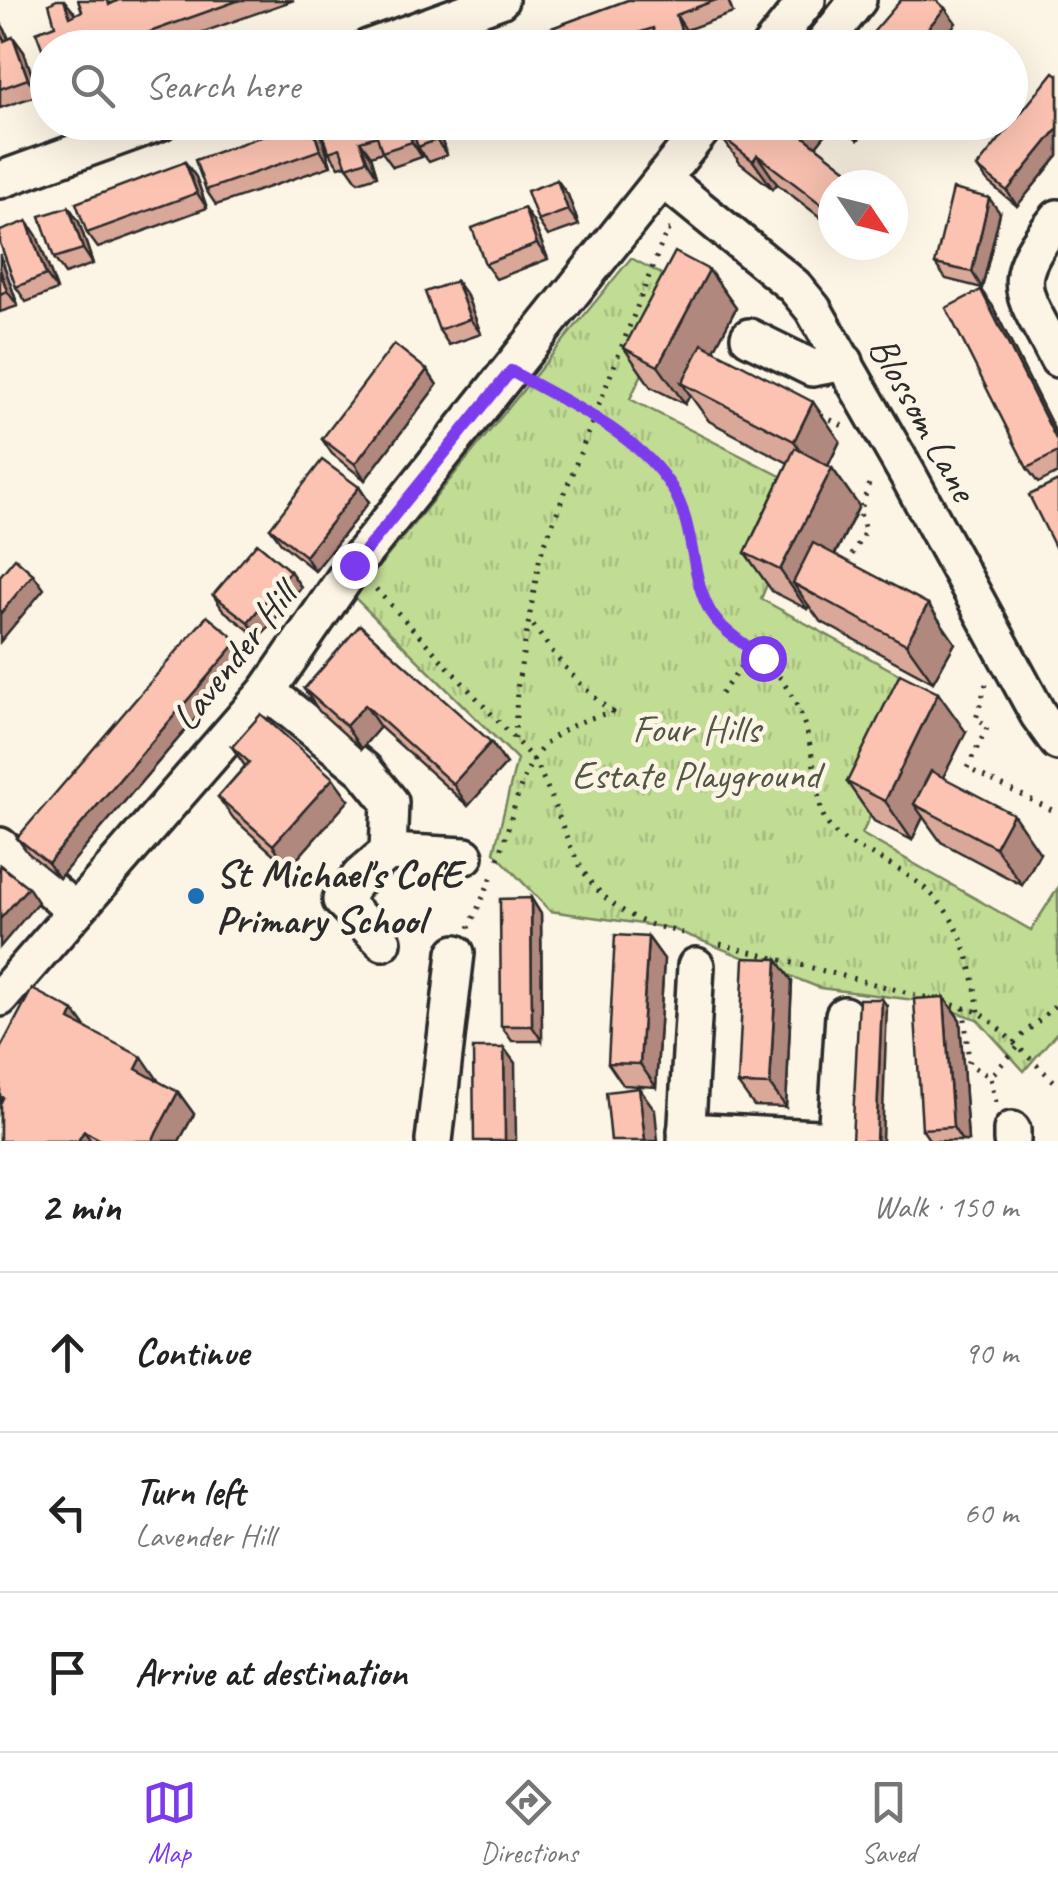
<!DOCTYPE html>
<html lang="en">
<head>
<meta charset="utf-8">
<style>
  body { margin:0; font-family:Caveat,sans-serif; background:#f2f2f2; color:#222 }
  .compass { position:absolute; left:818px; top:170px; width:90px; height:90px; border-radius:50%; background:#fff; box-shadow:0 10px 40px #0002; rotate:125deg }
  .stop { position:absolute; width:30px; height:30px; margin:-22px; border:8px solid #7c3aed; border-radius:50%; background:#fff }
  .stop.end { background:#7c3aed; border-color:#fff; box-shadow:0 2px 10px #0008 }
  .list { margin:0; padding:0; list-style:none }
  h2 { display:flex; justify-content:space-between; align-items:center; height:130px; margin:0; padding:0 40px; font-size:42px }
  h2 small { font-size:32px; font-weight:400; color:#767676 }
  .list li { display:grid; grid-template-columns:65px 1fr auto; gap:30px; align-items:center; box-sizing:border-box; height:160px; padding:0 40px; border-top:2px solid #e0e0e0 }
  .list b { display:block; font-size:38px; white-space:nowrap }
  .list p { margin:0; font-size:32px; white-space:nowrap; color:#767676 }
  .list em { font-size:32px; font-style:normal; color:#767676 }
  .icon { flex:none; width:55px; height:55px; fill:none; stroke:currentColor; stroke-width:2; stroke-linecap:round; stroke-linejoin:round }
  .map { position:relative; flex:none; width:1058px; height:1141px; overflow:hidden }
  .search { position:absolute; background:#fff; box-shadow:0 10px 40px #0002; left:30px; right:30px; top:30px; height:110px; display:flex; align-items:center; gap:25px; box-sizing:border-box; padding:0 35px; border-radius:55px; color:#767676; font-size:38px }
  .sheet { height:610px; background:#fff }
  nav { display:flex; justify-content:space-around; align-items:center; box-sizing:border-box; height:140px; border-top:2px solid #e0e0e0; background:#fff; font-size:28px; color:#767676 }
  nav a { display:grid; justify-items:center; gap:5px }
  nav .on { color:#7c3aed }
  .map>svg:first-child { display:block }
</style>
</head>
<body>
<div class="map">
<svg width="1058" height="1141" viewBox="0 0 1058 1141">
  <defs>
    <pattern id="park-tufts" width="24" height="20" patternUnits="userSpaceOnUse" patternTransform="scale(2.5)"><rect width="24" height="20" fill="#c1dc93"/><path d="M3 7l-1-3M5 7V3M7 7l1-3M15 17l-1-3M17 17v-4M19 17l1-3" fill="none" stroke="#a6bd7f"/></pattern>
  </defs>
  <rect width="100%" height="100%" fill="#fcf5e5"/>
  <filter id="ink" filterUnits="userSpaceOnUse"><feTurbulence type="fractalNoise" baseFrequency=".01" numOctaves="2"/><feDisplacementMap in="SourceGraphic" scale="20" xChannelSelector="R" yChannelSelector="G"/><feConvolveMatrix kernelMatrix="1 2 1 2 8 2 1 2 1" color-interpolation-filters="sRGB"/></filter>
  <g filter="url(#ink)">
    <!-- park -->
    <polygon fill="url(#park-tufts)" stroke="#76845f" stroke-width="2.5" points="631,258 684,286 630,399 806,489 761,599 928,690 862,834 1031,930 1058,888 1058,1031 1024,1071 977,1019 922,1001 820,988 670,928 550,911 494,852 517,759 354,597"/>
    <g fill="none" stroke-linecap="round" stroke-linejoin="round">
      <defs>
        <g id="minor">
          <polyline points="368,48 500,0"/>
          <polyline points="769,48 807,0"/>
          <polyline points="820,48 858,0"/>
          <polyline points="663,179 794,286 813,309 908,475 1038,714 1058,742"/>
          <polyline points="0,180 160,122"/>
          <path d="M 1058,218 C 1004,284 1023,290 1058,359"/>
          <polyline points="749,337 812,368 845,362"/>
          <polyline points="267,691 364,770 390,802 388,852 360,876 341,900 383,942"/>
          <polyline points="0,846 75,911"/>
          <polyline points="388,852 465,856"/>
          <polyline points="0,998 267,691 354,565 708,122"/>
          <polyline points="1012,1130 1012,1141"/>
          <polyline points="686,1131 836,1139 844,1015"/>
          <polyline points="434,1141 456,953"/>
          <polyline points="686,1141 696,966"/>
        </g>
      </defs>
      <!-- minor casing -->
      <use href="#minor" stroke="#2b2b2b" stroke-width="42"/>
      <!-- path -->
      <g stroke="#2b2b2b" stroke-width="5" stroke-dasharray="2.5 8" stroke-linecap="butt">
        <path d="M 535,385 C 590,418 666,450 686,517 C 695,547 695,584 711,612 C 721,632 746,642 762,657 C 776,670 788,688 797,706 C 808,729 812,754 816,779 C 819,793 819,811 827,823 C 837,840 860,848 876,857 C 951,895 967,932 979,1012"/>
        <polyline points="821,415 843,426"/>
        <polyline points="847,564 865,531 860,513 871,477"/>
        <path d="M 376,589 L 532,758 C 569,818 564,881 634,917 C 649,926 669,929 686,934"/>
        <polyline points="986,684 976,719 988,726 967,768 1058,813"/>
        <polyline points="721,694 753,650"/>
        <polyline points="515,739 517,689 540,556 667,230 676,230"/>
        <path d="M 498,859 C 526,781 518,735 612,712 C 578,685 554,656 529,619"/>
        <polyline points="469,928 493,874"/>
        <polyline points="720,944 932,999"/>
        <polyline points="943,1002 979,1012 991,1021 1058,1085"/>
        <polyline points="964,1008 969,1064 990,1077"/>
        <polyline points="1014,1043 1058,1003"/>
        <polyline points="996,1102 990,1077 1018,1047"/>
      </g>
      <!-- minor -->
      <use href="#minor" stroke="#fcf5e5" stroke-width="35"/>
    </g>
    <!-- wall -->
    <g fill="#d9a899" stroke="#2b2b2b" stroke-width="2.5">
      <polygon points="119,0 294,0 158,48 48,48 55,25 74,12 75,15"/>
      <polygon points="628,0 728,0 733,13 686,30 693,48 661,48 659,45 651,48 497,48"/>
      <polygon points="0,22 5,30 9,39 13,37 24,52 39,95 0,108"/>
      <polygon points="1058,75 1058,156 1017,206 988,182 977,167"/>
      <polygon points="302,122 312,122 321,135 331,166 216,205 206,190"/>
      <polygon points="319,122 461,123 438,131 447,155 429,162 419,149 422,157 393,167 382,152 371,156 377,176 358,182 346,165 339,167 329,152"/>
      <polygon points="484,122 515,122 490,131"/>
      <polygon points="730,122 823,122 829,130 816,146 833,185 833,227 777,184 773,189 740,163 720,135"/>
      <polygon points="838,122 874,122 858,140"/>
      <polygon points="185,162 196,177 207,208 98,248 87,233"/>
      <polygon points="557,180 568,195 579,225 548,236 538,221"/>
      <polygon points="69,207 79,222 93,264 65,274 54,258"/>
      <polygon points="1000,213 982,288 946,279 935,264"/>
      <polygon points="27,221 37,236 57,290 26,302 16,287"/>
      <polygon points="534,223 548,259 496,279 485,264"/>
      <polygon points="0,254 18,306 0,312"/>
      <polygon points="709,270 736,308 714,350 840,441 828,466 832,468 859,506 835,555 928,604 955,643 933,682 820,621 809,606 807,609 772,591 745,553 788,463 709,421 690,395 685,404 651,387 624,348"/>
      <polygon points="456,281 467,296 481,334 449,345 439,330"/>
      <polygon points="992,305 1058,437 1058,473 1038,483 1027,468"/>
      <polygon points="427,370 437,385 365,480 332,454 322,439"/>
      <polygon points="359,487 369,502 315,571 281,543 270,528"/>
      <polygon points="290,571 301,587 259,638 223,610 213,595"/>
      <polygon points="238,641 249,656 59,878 28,853 17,838"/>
      <polygon points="304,689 491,742 506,764 468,806 380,727 361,749 319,711"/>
      <polygon points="966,732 943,777 1040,853 1022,885 941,842 923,817 912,840 874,821 847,782"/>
      <polygon points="232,747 349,800 289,868 234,819 218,797 245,766"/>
      <polygon points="531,898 541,914 542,1041 512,1041 501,1026"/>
      <polygon points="648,937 664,959 656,1087 623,1085 608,1063"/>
      <polygon points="792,981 786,1107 754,1106 738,1084"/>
      <polygon points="944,997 960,1020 968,1141 930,1141 922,1129"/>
      <polygon points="74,1011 86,1028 157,1081 178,1092 194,1114 179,1141 0,1141 0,1049"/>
    </g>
    <!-- shaded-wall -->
    <g fill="#b0887d" stroke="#2b2b2b" stroke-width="2.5">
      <polygon points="64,0 74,12 80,32 70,17"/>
      <polygon points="945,8 956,23 935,48 911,48"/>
      <polygon points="676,15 686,30 693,48 683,36"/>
      <polygon points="0,22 5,30 14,56 4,41 0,30"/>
      <polygon points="13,37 24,52 39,95 28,79"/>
      <polygon points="311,122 321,135 331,166 320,150"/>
      <polygon points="405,122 410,122 422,157 412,142"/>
      <polygon points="430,122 432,122 438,131 447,155 436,140"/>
      <polygon points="793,122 823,122 829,130 810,154 790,126"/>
      <polygon points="850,122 874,122 858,140 848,125"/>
      <polygon points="1058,128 1058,156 1017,206 1007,191"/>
      <polygon points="360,141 371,156 377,176 367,160"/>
      <polygon points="757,155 777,184 773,189 753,161"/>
      <polygon points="185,162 196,177 207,208 197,193"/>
      <polygon points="856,177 862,185 849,185"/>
      <polygon points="557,180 568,195 579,225 568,210"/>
      <polygon points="989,198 1000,213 982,288 972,272"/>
      <polygon points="69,207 79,222 93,264 83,249"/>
      <polygon points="524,208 534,223 548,259 537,244"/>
      <polygon points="27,221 37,236 57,290 46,275"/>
      <polygon points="0,254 18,306 7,291 0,270"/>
      <polygon points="709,270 736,308 694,389 682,383 690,395 685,404 658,366"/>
      <polygon points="456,281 467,296 481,334 470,319"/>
      <polygon points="981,290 992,305 1058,437 1058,443"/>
      <polygon points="427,370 437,385 365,480 355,464"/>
      <polygon points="813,402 840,441 821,480 794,441"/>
      <polygon points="832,468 859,506 814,595 793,583 809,606 807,609 780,570"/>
      <polygon points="359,487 369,502 315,571 305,556"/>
      <polygon points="290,571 301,587 259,638 248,622"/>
      <polygon points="33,574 44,589 0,642 0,614"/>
      <polygon points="928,604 955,643 933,682 906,644"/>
      <polygon points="238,641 249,656 59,878 48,863"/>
      <polygon points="938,693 966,732 926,811 914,804 923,817 912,840 885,801"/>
      <polygon points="365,705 380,727 361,749 346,726"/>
      <polygon points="491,742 506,764 468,806 453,784"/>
      <polygon points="333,778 349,800 289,868 273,845"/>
      <polygon points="1013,814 1040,853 1022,885 995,847"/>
      <polygon points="28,887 38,902 0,947 0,919"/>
      <polygon points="531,898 541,914 542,1041 532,1026"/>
      <polygon points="648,937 664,959 656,1087 640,1064"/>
      <polygon points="777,959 792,981 786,1107 770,1085"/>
      <polygon points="944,997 960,1020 968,1141 962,1141 953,1127"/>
      <polygon points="882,999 887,1006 882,1141 876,1141"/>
      <polygon points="74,1011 90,1033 70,1020"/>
      <polygon points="504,1048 515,1063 516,1141 505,1141"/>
      <polygon points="142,1057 158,1080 151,1092 136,1069"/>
      <polygon points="639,1088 655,1110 658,1141 645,1141"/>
      <polygon points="178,1092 194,1114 179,1141 152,1141"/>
      <polygon points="84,1131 91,1141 78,1141"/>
    </g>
    <!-- building -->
    <g fill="#fcc3b2" stroke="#2b2b2b" stroke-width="2.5">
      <polygon points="57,0 64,0 70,17 82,11 78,0 108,0 109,5 119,0 240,0 105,48 48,48 48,64 36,32 55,25 49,4"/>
      <polygon points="628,0 716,0 676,15 683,36 658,44 653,28 635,34 639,48 497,48"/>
      <polygon points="901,0 936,0 945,8 911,48 884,48 870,36"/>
      <polygon points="0,30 4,41 13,37 28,79 0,89"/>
      <polygon points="1054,72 1058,75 1058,128 1007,191 977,167"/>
      <polygon points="302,122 311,122 320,150 206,190 195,160"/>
      <polygon points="319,122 405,122 412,142 382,152 377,136 360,141 367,160 347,167 340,148 329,152"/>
      <polygon points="409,122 430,122 436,140 418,147"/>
      <polygon points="730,122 793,122 790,126 856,177 849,185 833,185 833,206 830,211 757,155 753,161 720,135"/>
      <polygon points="185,162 197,193 87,233 76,203"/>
      <polygon points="557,180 568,210 538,221 527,191"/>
      <polygon points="953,189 989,198 972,272 935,264"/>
      <polygon points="69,207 83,249 54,258 40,216"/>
      <polygon points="524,208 537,244 485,264 472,228"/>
      <polygon points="27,221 46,275 16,287 0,243 0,231"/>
      <polygon points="675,252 709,270 658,366 624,348"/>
      <polygon points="0,270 7,291 0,294"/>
      <polygon points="456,281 470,319 439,330 425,292"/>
      <polygon points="981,290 1058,443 1058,452 1027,468 946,308"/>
      <polygon points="394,344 427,370 355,464 322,439"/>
      <polygon points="702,344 813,402 794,441 682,383"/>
      <polygon points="795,448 832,468 780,570 745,553"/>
      <polygon points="322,460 359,487 305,556 270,528"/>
      <polygon points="1058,481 1058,553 1029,495"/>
      <polygon points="257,543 290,571 248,622 213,595"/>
      <polygon points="813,543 928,604 906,644 793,583"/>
      <polygon points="15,558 33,574 0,614 0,576"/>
      <polygon points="207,616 238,641 48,863 17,838"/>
      <polygon points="360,625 491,742 453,784 365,705 346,726 304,689"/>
      <polygon points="900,674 938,693 885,801 847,782"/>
      <polygon points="261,714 333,778 273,845 218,797 249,762 232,747"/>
      <polygon points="931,771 1013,814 995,847 914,804"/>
      <polygon points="0,865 28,887 0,919"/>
      <polygon points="531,898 532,1026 501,1026 500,899"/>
      <polygon points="615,935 648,937 640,1064 608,1063"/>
      <polygon points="744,958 777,959 770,1085 738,1084"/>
      <polygon points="32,989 74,1011 70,1020 142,1057 136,1069 178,1092 152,1141 103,1141 84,1131 78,1141 0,1141 0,1104 3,1098 0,1096 0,1049"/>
      <polygon points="944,997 953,1127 922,1129 914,999"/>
      <polygon points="859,999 882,999 876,1141 852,1141"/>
      <polygon points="473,1048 504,1048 505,1141 474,1141"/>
      <polygon points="639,1088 645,1141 611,1141 606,1092"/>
    </g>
  </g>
  <g fill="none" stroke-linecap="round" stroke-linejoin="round" filter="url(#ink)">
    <!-- route -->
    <path stroke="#7c3aed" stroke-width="12" d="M 354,565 L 511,371 C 566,403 637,432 672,488 C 696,527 689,576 711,613 C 722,631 746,645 763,658"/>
  </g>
  <!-- markers -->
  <circle fill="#1f6fb2" stroke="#fcf5e5" stroke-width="4" cx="196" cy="896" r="10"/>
  <g text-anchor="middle" stroke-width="9" stroke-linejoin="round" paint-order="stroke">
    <!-- street labels -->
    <g font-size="40" fill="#2b2b2b" stroke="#fcf5e5">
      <text transform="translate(924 418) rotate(61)" y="14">Blossom Lane</text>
      <text transform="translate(233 656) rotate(-52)" y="14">Lavender Hill</text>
    </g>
    <!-- park labels -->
    <g font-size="40" fill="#505745" stroke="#fcf5e5">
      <text x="696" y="742">Four Hills<tspan x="696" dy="46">Estate Playground</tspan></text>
    </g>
    <!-- poi labels -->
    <g font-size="40" font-weight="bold" fill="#2b2b2b" stroke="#fcf5e5" text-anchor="start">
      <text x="216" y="887">St Michael's CofE<tspan x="216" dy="46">Primary School</tspan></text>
    </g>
  </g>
</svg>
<svg class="compass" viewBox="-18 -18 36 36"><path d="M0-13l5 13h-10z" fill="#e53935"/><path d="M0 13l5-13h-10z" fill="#767676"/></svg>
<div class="stop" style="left:763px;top:658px"></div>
<div class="stop end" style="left:354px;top:565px"></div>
<div class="search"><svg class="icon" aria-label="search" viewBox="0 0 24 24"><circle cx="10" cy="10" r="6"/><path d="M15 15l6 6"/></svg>Search here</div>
</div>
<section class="sheet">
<h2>2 min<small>Walk · 150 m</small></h2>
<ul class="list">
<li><svg class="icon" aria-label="ahead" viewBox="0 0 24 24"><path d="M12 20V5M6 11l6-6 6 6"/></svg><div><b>Continue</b></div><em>90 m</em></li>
<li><svg class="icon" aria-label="left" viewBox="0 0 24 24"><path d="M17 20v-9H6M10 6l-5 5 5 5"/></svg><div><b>Turn left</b><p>Lavender Hill</p></div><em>60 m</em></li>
<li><svg class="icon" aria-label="arrive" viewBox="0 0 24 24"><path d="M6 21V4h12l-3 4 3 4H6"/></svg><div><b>Arrive at destination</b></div></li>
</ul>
</section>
<nav>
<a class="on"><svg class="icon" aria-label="map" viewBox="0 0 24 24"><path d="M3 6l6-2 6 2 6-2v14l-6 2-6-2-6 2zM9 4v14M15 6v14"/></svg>Map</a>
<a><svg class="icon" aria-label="directions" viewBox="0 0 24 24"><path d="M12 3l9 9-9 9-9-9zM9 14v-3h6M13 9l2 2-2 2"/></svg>Directions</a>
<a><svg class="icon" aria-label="saved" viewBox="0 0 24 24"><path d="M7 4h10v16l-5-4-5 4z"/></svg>Saved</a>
</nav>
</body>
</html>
